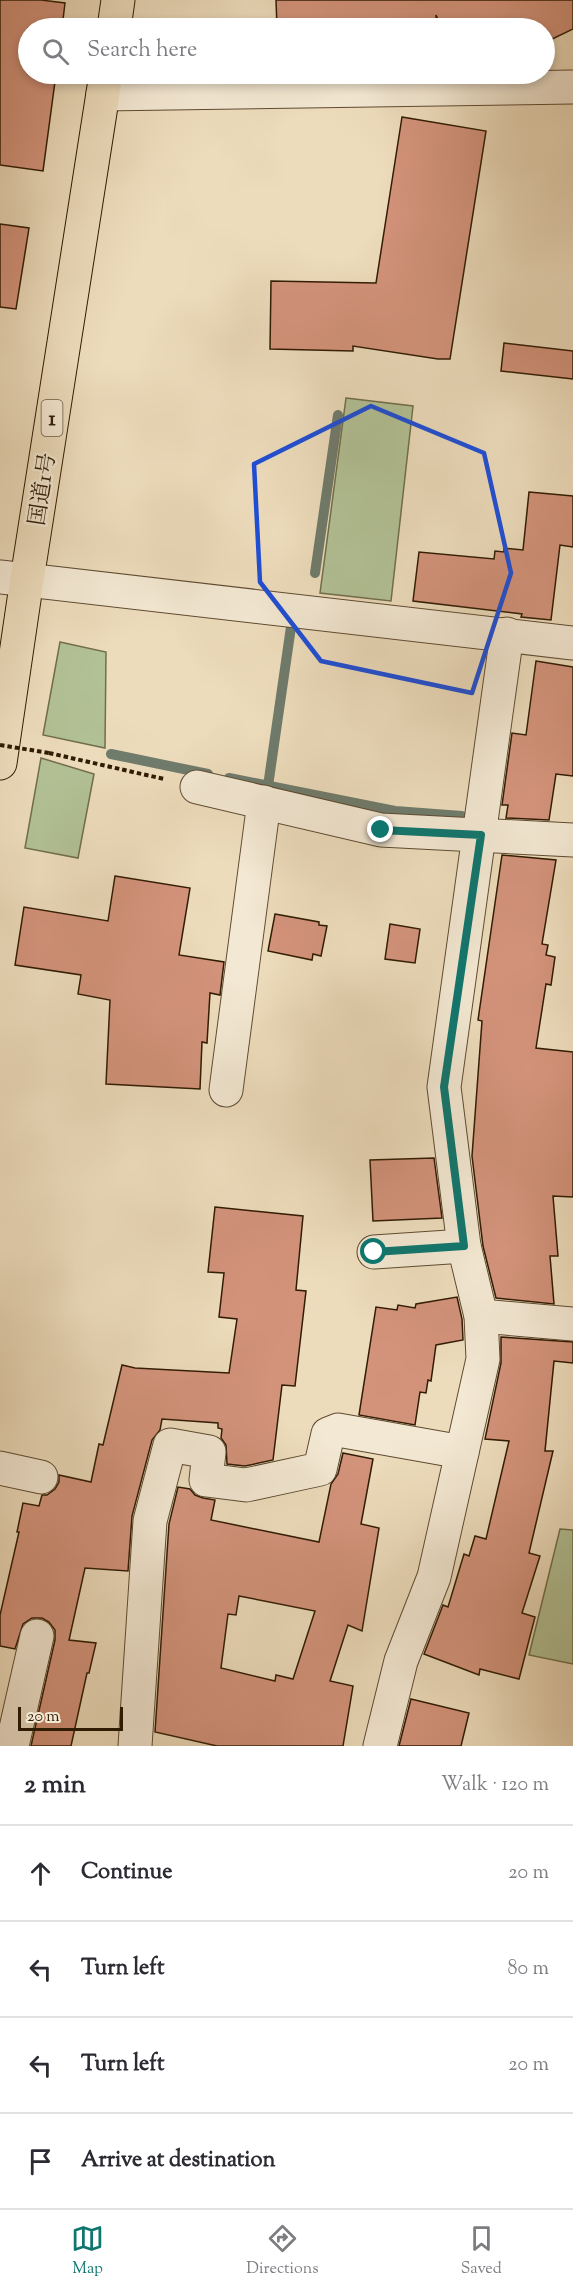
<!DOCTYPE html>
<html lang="en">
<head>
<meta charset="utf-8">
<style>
  body { margin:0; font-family:"Sorts Mill Goudy","Noto Serif JP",serif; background:#f2f2f3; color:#2b2b33 }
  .scale { position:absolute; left:18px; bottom:15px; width:105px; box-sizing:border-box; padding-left:6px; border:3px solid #301b03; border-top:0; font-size:16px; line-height:21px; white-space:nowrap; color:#301b03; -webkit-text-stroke:4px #f3e8d3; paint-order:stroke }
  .stop { position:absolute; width:18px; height:18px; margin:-14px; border:4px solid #0f766e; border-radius:50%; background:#fff }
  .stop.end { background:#0f766e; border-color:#fff; box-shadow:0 2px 6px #0008 }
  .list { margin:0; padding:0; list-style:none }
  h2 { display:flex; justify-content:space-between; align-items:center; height:78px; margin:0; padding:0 24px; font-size:26px }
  h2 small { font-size:20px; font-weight:400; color:#7c7c81 }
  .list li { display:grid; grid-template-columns:39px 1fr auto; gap:18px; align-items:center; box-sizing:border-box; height:96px; padding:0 24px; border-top:2px solid #e1e1e2 }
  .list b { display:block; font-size:22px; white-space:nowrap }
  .list em { font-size:20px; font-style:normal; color:#7c7c81 }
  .icon { flex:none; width:33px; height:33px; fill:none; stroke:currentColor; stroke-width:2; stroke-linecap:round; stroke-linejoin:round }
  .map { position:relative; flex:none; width:573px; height:1746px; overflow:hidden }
  .search { position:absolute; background:#fff; box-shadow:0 3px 9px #0003; left:18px; right:18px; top:18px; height:66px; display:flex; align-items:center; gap:15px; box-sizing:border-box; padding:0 21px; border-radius:33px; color:#7c7c81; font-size:22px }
  .sheet { height:462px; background:#fff }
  nav { display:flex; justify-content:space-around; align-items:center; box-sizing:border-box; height:84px; border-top:2px solid #e1e1e2; background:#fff; font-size:16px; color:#7c7c81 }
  nav a { display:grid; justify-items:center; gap:3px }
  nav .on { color:#0f766e }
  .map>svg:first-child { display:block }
</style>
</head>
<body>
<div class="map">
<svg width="573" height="1746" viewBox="0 0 573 1746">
  <rect width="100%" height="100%" fill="#eddcbc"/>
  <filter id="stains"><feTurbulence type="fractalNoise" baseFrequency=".00333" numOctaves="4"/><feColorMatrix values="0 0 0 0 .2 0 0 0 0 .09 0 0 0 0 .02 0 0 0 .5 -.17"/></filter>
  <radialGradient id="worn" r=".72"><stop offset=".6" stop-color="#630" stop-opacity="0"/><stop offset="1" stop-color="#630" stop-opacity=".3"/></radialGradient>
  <!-- green -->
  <g fill="#b2c296" stroke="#716e4c" stroke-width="1.5">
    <polygon points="346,398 413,406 391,601 320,593"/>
    <polygon points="60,642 106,652 105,748 43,735"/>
    <polygon points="41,758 94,774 78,858 25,848"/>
    <polygon points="560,1529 573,1530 573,1664 529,1655"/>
  </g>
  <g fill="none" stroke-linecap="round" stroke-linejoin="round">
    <!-- stream -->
    <g stroke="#6f7b6c" stroke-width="10">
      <polyline points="315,573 338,415"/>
      <polyline points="111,754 208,774"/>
      <polyline points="229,778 395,811 462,816"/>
      <polyline points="268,786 291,627"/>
    </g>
  </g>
  <!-- building -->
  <g fill="#d3937b" stroke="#301b03" stroke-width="1.5" fill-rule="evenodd">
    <polygon points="0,0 41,0 65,3 62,28 28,28 28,74 56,74 43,171 0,165"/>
    <polygon points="276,0 573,0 573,29 544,43 544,28 442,28 436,15 436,24 277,28"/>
    <polygon points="402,117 486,131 450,359 438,359 353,346 353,351 270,349 271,281 376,283"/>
    <polygon points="0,224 29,228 16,309 0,307"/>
    <polygon points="504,343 573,351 573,379 501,371"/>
    <polygon points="529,492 573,496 573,547 560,545 551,620 521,617 522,614 413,601 419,552 494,559 495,551 504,552 504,548 523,550"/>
    <polygon points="536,661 573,667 573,776 556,774 549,820 506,818 508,805 502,805 512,733 526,735"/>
    <polygon points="502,855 556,860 542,944 548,945 546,955 555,957 551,985 546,984 536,1048 573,1052 573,1197 553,1196 558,1256 550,1256 554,1304 496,1298 483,1246 472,1156 482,1021 478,1020"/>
    <polygon points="115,876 190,888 179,955 224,962 220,995 210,993 207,1043 202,1042 200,1089 106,1084 110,1000 78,994 81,975 15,965 24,907 108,921"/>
    <polygon points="275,914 319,922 319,925 327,926 321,956 313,954 312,960 268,951"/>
    <polygon points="390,924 420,929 415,963 385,959"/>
    <polygon points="434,1158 442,1218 373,1221 370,1160"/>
    <polygon points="215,1207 303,1216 296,1290 306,1291 295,1386 282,1385 273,1460 245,1466 227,1464 226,1445 221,1438 222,1429 218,1428 218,1423 162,1419 160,1430 152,1440 132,1516 128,1571 85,1568 69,1640 96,1643 89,1673 87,1673 71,1746 31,1746 55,1640 55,1630 49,1622 42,1618 32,1618 23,1624 15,1649 0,1646 0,1615 19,1532 17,1532 23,1503 39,1506 42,1495 47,1495 55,1489 59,1482 59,1475 91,1482 99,1444 103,1445 122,1365 135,1368 229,1373 237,1319 219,1317 224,1273 208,1272"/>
    <polygon points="457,1297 462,1319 463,1340 436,1345 431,1381 428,1380 426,1393 420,1392 415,1425 359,1415 376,1307 397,1310 398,1305 415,1308 416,1304"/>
    <polygon points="501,1337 573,1342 573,1363 554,1361 545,1451 553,1451 529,1553 540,1556 522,1613 535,1617 519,1679 480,1669 479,1675 424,1654 443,1605 448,1607 464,1554 469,1556 475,1536 486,1539 509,1441 485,1439 501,1363"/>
    <path d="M 343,1453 L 373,1459 L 361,1524 L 379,1528 L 362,1631 L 348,1625 L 330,1681 L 353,1686 L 343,1746 L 217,1746 L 155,1732 L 169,1524 L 178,1487 L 190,1489 L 195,1495 L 203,1498 L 215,1500 L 211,1520 L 319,1542 L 331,1484 L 338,1474 ZM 239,1596 L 315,1611 L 293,1679 L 276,1675 L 275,1681 L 221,1668 L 228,1614 L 236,1615 Z"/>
    <polygon points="411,1699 469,1713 461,1746 399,1746"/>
  </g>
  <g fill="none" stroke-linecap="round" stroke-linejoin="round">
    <defs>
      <g id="minor">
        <polyline points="103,94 573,87"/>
        <polyline points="0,577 573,643"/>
        <polyline points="197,787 381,830 573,840"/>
        <polyline points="226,1090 264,802"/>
        <polyline points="374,1252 464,1246"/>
        <polyline points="481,1316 573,1324"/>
        <polyline points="0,1468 41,1477"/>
        <polyline points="12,1746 37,1636"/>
        <polyline points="135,1746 150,1521 170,1445 209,1452 206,1480 246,1485 320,1469 328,1434 338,1430 462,1452"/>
        <polyline points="380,1746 401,1661 434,1577 483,1359 481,1316 464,1246 444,1087 507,634"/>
      </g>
      <g id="highway">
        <polyline points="114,28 118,0"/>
        <polyline points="0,763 27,579 106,74"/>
      </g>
    </defs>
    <!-- minor casing -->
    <use href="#minor" stroke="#5f4b31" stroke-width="35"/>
    <!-- highway casing -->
    <use href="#highway" stroke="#301b03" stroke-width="35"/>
    <!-- path -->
    <polyline stroke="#301b03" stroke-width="4" stroke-dasharray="4.5 3" stroke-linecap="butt" points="49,753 164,779"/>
    <!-- minor -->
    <use href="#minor" stroke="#f3e8d3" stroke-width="33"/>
    <!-- highway -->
    <use href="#highway" stroke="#eddcbc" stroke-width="33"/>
    <!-- path-bridge -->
    <polyline stroke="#301b03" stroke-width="4" stroke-dasharray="4.5 3" stroke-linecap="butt" points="0,745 49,753"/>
  </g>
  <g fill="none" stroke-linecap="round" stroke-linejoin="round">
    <!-- route -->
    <polyline stroke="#0f766e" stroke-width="8" points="374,1252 464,1246 444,1087 481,835 381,830"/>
  </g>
  <!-- marked area -->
  <path fill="none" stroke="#1d4ed8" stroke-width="4.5" stroke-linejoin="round" d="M 371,406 L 484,453 L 511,573 L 472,693 L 321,661 L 260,582 L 254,464 Z"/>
  <g text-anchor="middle" stroke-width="5" stroke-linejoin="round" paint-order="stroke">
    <!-- shield labels -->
    <rect fill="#f3e8d3" stroke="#6a5841" stroke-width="1.5" x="41.5" y="400" width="21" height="36" rx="4.5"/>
    <g font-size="21" font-weight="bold" fill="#301b03">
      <text x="52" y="425">1</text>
    </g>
    <!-- street labels -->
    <g font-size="22" fill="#301b03" stroke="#f3e8d3">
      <text transform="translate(41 489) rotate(-81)" y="8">国道1号</text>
    </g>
  </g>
  <rect width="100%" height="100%" filter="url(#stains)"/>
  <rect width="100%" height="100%" fill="url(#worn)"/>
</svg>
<div class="scale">20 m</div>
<div class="stop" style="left:374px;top:1252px"></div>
<div class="stop end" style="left:381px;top:830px"></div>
<div class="search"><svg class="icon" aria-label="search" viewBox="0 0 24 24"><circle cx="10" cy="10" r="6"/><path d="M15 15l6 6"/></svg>Search here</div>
</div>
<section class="sheet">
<h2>2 min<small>Walk · 120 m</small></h2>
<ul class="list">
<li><svg class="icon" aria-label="ahead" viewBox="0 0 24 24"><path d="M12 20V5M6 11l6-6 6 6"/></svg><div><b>Continue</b></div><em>20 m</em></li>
<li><svg class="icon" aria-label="left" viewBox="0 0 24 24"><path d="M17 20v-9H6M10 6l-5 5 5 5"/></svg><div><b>Turn left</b></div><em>80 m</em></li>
<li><svg class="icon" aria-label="left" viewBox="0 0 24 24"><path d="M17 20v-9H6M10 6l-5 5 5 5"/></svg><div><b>Turn left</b></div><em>20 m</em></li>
<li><svg class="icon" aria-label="arrive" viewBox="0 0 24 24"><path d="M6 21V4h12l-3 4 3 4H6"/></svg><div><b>Arrive at destination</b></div></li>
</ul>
</section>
<nav>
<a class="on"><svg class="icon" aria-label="map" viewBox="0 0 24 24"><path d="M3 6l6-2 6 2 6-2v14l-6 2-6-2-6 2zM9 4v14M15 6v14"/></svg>Map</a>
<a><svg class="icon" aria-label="directions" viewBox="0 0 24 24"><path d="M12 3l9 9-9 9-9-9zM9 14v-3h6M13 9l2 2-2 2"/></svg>Directions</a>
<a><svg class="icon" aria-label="saved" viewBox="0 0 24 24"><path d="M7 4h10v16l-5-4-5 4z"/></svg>Saved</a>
</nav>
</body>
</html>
